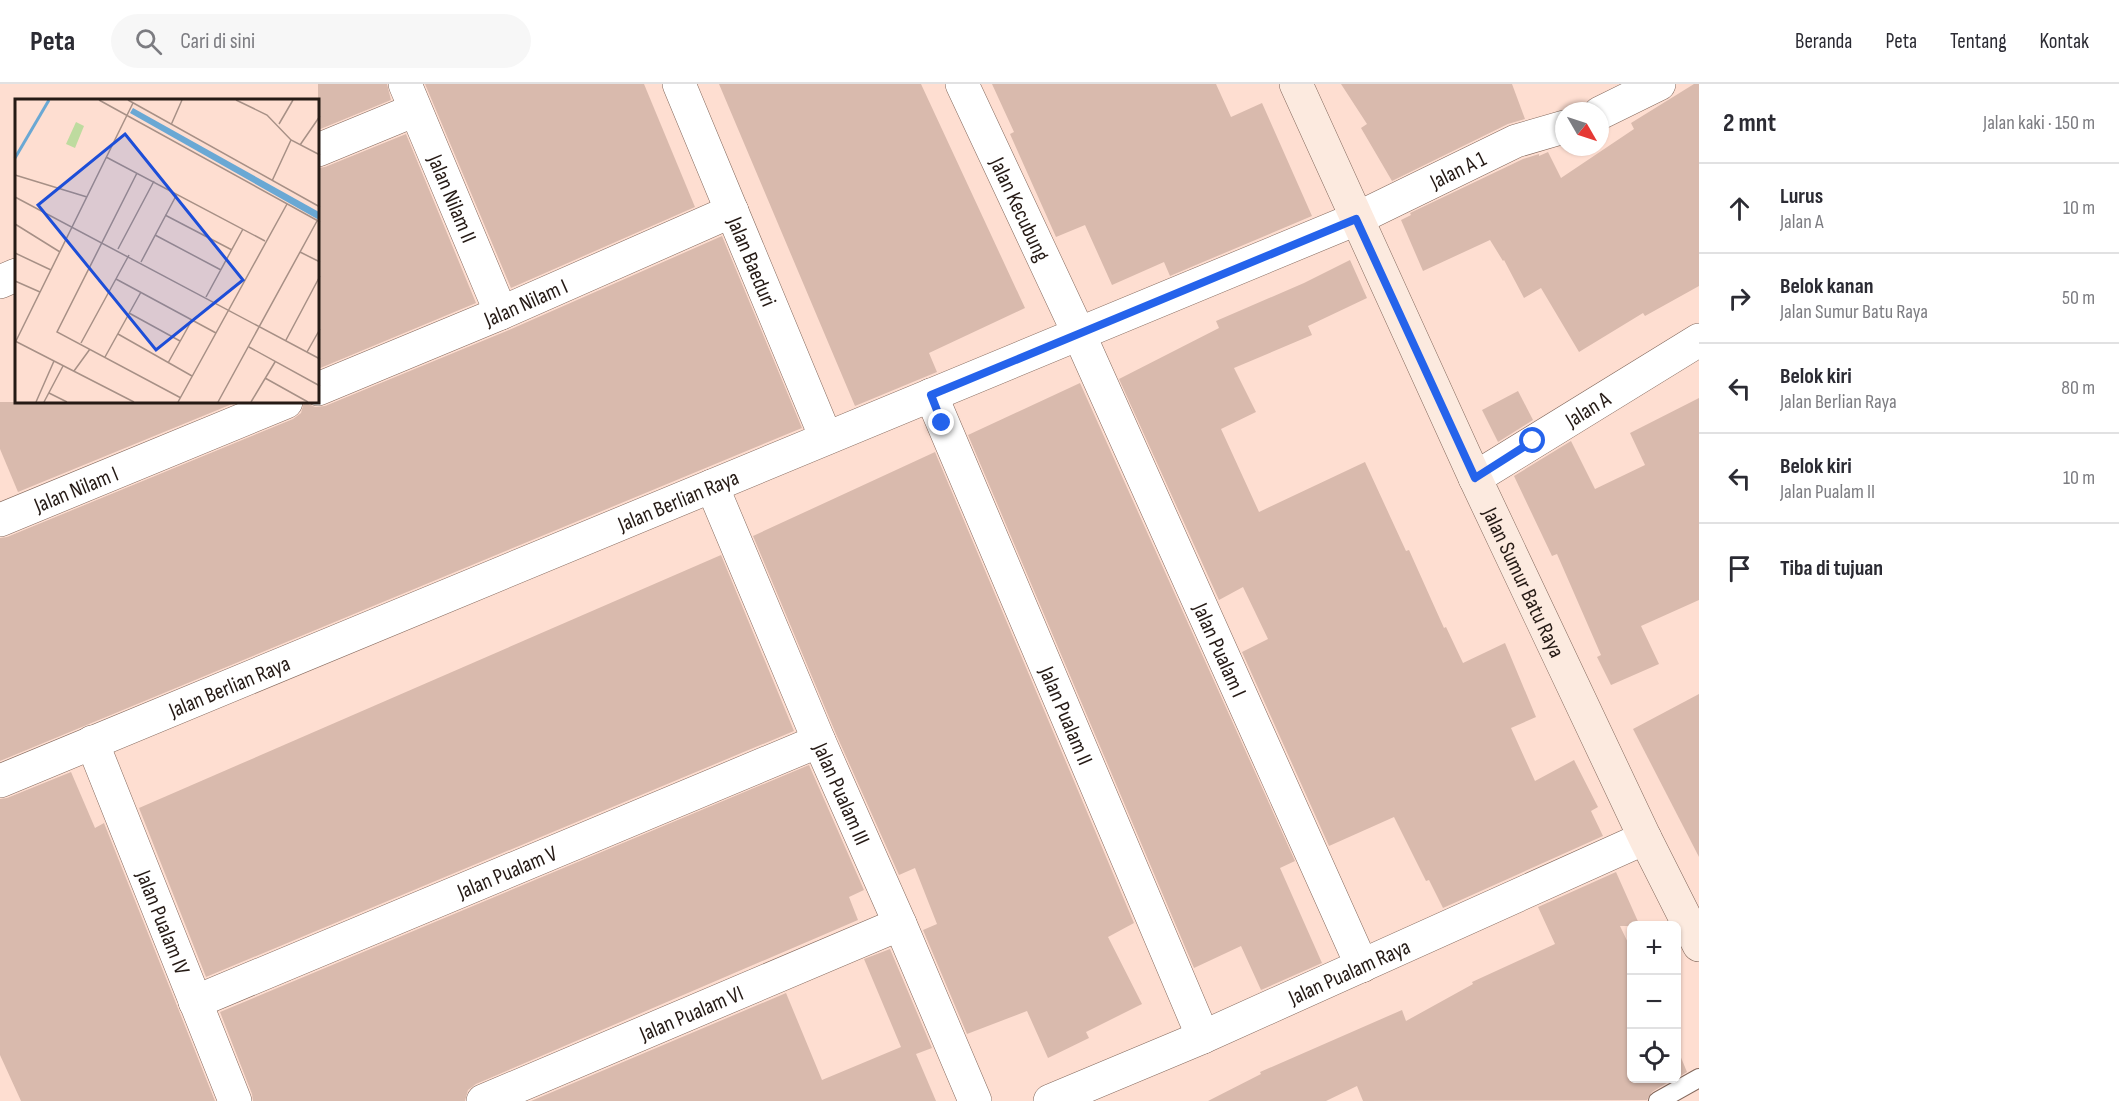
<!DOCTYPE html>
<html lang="id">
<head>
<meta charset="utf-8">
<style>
  body { margin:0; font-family:"Sofia Sans Condensed",sans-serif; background:#f7f7f7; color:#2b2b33 }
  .controls { position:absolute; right:18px; bottom:18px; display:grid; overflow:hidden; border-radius:9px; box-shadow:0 2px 4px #0004 }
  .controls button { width:54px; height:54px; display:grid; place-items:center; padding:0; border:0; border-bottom:2px solid #e1e1e2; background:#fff; color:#2b2b33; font:30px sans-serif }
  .compass { position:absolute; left:1555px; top:18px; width:54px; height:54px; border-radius:50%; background:#fff; box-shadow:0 2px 4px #0004; rotate:129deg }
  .stop { position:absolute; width:18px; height:18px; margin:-14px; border:4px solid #2563eb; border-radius:50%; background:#fff }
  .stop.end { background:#2563eb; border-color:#fff; box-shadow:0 2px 6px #0008 }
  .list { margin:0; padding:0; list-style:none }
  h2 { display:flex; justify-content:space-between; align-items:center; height:78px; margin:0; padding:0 24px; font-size:26px }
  h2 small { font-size:20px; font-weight:400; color:#7c7c81 }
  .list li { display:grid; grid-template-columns:39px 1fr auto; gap:18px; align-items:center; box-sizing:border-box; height:90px; padding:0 24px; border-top:2px solid #e1e1e2 }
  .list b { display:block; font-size:22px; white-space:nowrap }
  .list p { margin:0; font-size:20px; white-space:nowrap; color:#7c7c81 }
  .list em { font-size:20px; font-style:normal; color:#7c7c81 }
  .icon { flex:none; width:33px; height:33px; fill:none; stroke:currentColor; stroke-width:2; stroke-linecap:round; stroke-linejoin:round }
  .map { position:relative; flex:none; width:1699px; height:1017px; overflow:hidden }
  header { display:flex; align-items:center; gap:36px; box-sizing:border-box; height:84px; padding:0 30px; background:#fff; border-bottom:2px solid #e1e1e2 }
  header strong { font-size:28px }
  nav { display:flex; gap:33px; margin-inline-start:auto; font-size:21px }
  .search { width:420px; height:54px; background:#f7f7f7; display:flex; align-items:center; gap:15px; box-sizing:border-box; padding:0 21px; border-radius:33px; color:#7c7c81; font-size:22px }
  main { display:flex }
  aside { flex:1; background:#fff }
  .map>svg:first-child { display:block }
</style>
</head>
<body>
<header>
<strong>Peta</strong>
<div class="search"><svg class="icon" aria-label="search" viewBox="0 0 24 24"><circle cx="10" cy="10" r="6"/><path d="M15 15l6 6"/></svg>Cari di sini</div>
<nav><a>Beranda</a><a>Peta</a><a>Tentang</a><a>Kontak</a></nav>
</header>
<main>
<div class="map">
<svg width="1699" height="1017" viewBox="0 0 1699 1017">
  <rect width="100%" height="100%" fill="#feded1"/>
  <!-- building -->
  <g fill="#d9baad">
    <polygon points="318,0 387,0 391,16 318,46"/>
    <polygon points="425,0 644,0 695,123 511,204"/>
    <polygon points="719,0 921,0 1025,224 929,269 937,288 855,322"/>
    <polygon points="992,0 1216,0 1231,33 1262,19 1312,132 1170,192 1164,178 1112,201 1085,141 1056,153 1010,50 1014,48"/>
    <polygon points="1341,0 1512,0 1525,35 1508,40 1392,97 1361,44 1367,40"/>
    <polygon points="1694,0 1699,0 1699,202 1645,232 1643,229 1579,268 1541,204 1524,214 1504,176 1503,177 1490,156 1423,187 1401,136 1411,131 1410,129 1523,75 1539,70 1539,72 1548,68 1561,94 1634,45 1631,39"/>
    <polygon points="406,50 476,219 318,285 318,84 325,83"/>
    <polygon points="722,152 802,344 0,677 0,454 7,453 293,335 301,329 304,318 315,323 325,322 509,246"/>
    <polygon points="1350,176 1367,214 1308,242 1312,251 1234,284 1256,328 1221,345 1259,428 1365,378 1406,467 1409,466 1444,544 1446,543 1463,579 1505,559 1536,633 1511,644 1535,697 1574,676 1598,723 1591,727 1603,752 1443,824 1429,796 1426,797 1394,733 1329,762 1242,568 1268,555 1243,503 1219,516 1119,295 1219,244 1216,237 1304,199"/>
    <polygon points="1080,299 1295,777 1280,784 1322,879 1261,906 1241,862 1194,884 968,351"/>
    <polygon points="1518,307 1533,336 1498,358 1482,326"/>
    <polygon points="1699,314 1699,516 1641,542 1659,580 1611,601 1597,573 1601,571 1557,470 1552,472 1514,392 1571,357 1595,405 1645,381 1630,349"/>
    <polygon points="0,318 237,318 18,408 0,365"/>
    <polygon points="935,368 1134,839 1108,853 1142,920 1086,948 1089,954 1048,974 1027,927 967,950 923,846 937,840 915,784 899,791 836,650 753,452"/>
    <polygon points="721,471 794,647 206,893 139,724"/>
    <polygon points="1699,610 1699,773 1633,645"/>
    <polygon points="809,681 864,806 849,813 858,836 476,1000 468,1006 465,1017 253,1017 252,1010 220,928"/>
    <polygon points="71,688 95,744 104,739 215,1017 21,1017 0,971 0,715 7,714"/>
    <polygon points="1616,788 1640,842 1620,842 1632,867 1632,994 1675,994 1652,1008 1647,1016 1363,1017 1357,1002 1326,1017 1208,1017 1261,990 1260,988 1402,926 1406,937 1473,900 1472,898 1555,860 1538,823"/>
    <polygon points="890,865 932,964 916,970 936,1017 531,1017 786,909 822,996 901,963 864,875"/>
    <polygon points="1677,964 1687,988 1677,994"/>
  </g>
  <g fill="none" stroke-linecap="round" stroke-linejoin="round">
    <defs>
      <polyline id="lane" points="1658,1017 1699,994"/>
      <g id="street">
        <path id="s1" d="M 405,0 L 501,229"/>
        <path id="s2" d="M 679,0 L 826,354"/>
        <path id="s3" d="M 962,0 L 1079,250 L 1362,882"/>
        <polyline points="1600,29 1659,0"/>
        <polyline points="318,66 415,26"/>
        <polyline points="0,198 16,191"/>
        <path id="s4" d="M 318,305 L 501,229 L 732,127"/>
        <path id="s5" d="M 931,311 L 1203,953"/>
        <path id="s6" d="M 1475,394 L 1699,256"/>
        <path id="s7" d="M 712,402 L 819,657 L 900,840 L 975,1017"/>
        <path id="s8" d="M 0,436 L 286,318"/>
        <path id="s9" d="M 92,658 L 235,1017"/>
        <path id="s10" d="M 0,697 L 1356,135 L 1516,57 L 1564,43"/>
        <path id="s11" d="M 195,918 L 819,657"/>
        <path id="s12" d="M 483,1017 L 900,840"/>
        <path id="s13" d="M 1050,1017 L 1203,953 L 1645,754"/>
      </g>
      <g id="secondary">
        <path id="s14" d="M 1296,0 L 1475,394 L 1645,754 L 1699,861"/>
      </g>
    </defs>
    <!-- lane casing -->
    <use href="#lane" stroke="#83685c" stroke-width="20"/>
    <!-- street casing -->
    <use href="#street" stroke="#83685c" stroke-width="34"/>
    <!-- secondary casing -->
    <use href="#secondary" stroke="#83685c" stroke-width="34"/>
    <!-- lane -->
    <use href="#lane" stroke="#fff" stroke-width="18"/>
    <!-- street -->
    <use href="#street" stroke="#fff" stroke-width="33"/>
    <!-- secondary -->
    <use href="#secondary" stroke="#fceadf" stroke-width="33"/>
  </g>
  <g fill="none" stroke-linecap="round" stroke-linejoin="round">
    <!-- route -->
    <polyline stroke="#2563eb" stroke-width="8" points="942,339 931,311 1356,135 1475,394 1533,357"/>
  </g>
  <g text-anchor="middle" stroke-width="4.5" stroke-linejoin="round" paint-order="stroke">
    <!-- street labels -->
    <g font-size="22" fill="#251a15" stroke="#feded1">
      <text dy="8" stroke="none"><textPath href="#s10" startOffset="1581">Jalan A 1</textPath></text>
      <text dy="8" stroke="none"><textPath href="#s1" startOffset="124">Jalan Nilam II</textPath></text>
      <text dy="8" stroke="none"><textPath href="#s3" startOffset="138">Jalan Kecubung</textPath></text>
      <text dy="8" stroke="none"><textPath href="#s2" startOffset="192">Jalan Baeduri</textPath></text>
      <text dy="8" stroke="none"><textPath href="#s4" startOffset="225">Jalan Nilam I</textPath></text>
      <text dy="8" stroke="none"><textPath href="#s6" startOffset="132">Jalan A</textPath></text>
      <text dy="8" stroke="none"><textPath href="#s8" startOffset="82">Jalan Nilam I</textPath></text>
      <text dy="8" stroke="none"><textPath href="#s10" startOffset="734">Jalan Berlian Raya</textPath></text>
      <text dy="8" stroke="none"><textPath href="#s14" startOffset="548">Jalan Sumur Batu Raya</textPath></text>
      <text dy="8" stroke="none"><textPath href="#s3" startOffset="622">Jalan Pualam I</textPath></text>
      <text dy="8" stroke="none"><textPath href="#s10" startOffset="248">Jalan Berlian Raya</textPath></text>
      <text dy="8" stroke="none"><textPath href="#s5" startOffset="348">Jalan Pualam II</textPath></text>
      <text dy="8" stroke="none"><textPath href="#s7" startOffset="334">Jalan Pualam III</textPath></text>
      <text dy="8" stroke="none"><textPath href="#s11" startOffset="338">Jalan Pualam V</textPath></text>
      <text dy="8" stroke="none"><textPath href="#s9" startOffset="194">Jalan Pualam IV</textPath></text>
      <text dy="8" stroke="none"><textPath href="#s13" startOffset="326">Jalan Pualam Raya</textPath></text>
      <text dy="8" stroke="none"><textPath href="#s12" startOffset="226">Jalan Pualam VI</textPath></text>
    </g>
  </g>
  <!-- overview -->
  <g transform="translate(15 15)">
    <rect width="304" height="304" fill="#feded1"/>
    <path d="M 61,23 L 69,27 L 60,49 L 51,45 Z" fill="#bedb9f"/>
    <path d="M 118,9 L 304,113 L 304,121 L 115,14 Z" fill="#6aa8d4"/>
    <path fill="none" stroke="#6aa8d4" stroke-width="3" d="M 0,59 L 34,1"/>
    <path fill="none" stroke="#a79086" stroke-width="1.5" d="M 84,1 L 305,123M 113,1 L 305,108M 221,1 L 252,16 L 276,41 L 305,56M 264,25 L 278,1M 156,26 L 167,1M 285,46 L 305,17M 91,58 L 250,142M 122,74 L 42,233 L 166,299M 0,76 L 72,98M 257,82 L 276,41M 0,98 L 305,260M 150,116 L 217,151M 0,125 L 45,153M 140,136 L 206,171M 103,150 L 139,82M 285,153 L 305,163M 0,154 L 36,171M 126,163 L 162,95M 101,180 L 201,234M 0,182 L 25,193M 191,198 L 228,130M 114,214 L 165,242M 103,235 L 177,277M 271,241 L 305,177M 0,242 L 119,303M 0,244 L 118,4M 66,244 L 114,156M 234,248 L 305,287M 292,253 L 305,230M 90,258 L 126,193M 153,264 L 177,221M 59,272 L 75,250M 250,279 L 293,303M 34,294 L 52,303M 21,303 L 39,262M 29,303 L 48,267M 163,303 L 272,105M 203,303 L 302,122M 236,303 L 260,263"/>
    <path fill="#1d4ed8" fill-opacity="0.15" stroke="#1d4ed8" stroke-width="3" d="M 110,35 L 228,181 L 141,251 L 23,106 Z"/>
    <rect width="304" height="304" fill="none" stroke="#251a15" stroke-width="3"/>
  </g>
</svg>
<div class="controls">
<button>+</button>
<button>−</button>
<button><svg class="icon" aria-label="locate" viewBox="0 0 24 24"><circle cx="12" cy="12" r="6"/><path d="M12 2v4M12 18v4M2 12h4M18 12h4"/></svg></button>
</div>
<svg class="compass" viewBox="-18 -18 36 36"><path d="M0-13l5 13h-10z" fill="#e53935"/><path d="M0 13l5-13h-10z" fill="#7c7c81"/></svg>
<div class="stop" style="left:1533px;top:357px"></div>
<div class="stop end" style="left:942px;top:339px"></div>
</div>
<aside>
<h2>2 mnt<small>Jalan kaki · 150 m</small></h2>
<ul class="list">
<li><svg class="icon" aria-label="ahead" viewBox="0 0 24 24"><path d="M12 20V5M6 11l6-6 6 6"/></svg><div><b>Lurus</b><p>Jalan A</p></div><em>10 m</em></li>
<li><svg class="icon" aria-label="right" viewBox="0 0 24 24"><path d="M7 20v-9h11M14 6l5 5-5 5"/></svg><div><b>Belok kanan</b><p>Jalan Sumur Batu Raya</p></div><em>50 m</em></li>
<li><svg class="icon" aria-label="left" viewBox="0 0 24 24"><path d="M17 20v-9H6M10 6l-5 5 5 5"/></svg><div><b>Belok kiri</b><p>Jalan Berlian Raya</p></div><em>80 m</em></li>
<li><svg class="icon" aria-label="left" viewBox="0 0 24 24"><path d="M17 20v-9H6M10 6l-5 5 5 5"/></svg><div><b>Belok kiri</b><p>Jalan Pualam II</p></div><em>10 m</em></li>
<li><svg class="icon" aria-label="arrive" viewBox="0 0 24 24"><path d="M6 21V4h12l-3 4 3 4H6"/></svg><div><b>Tiba di tujuan</b></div></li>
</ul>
</aside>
</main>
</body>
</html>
